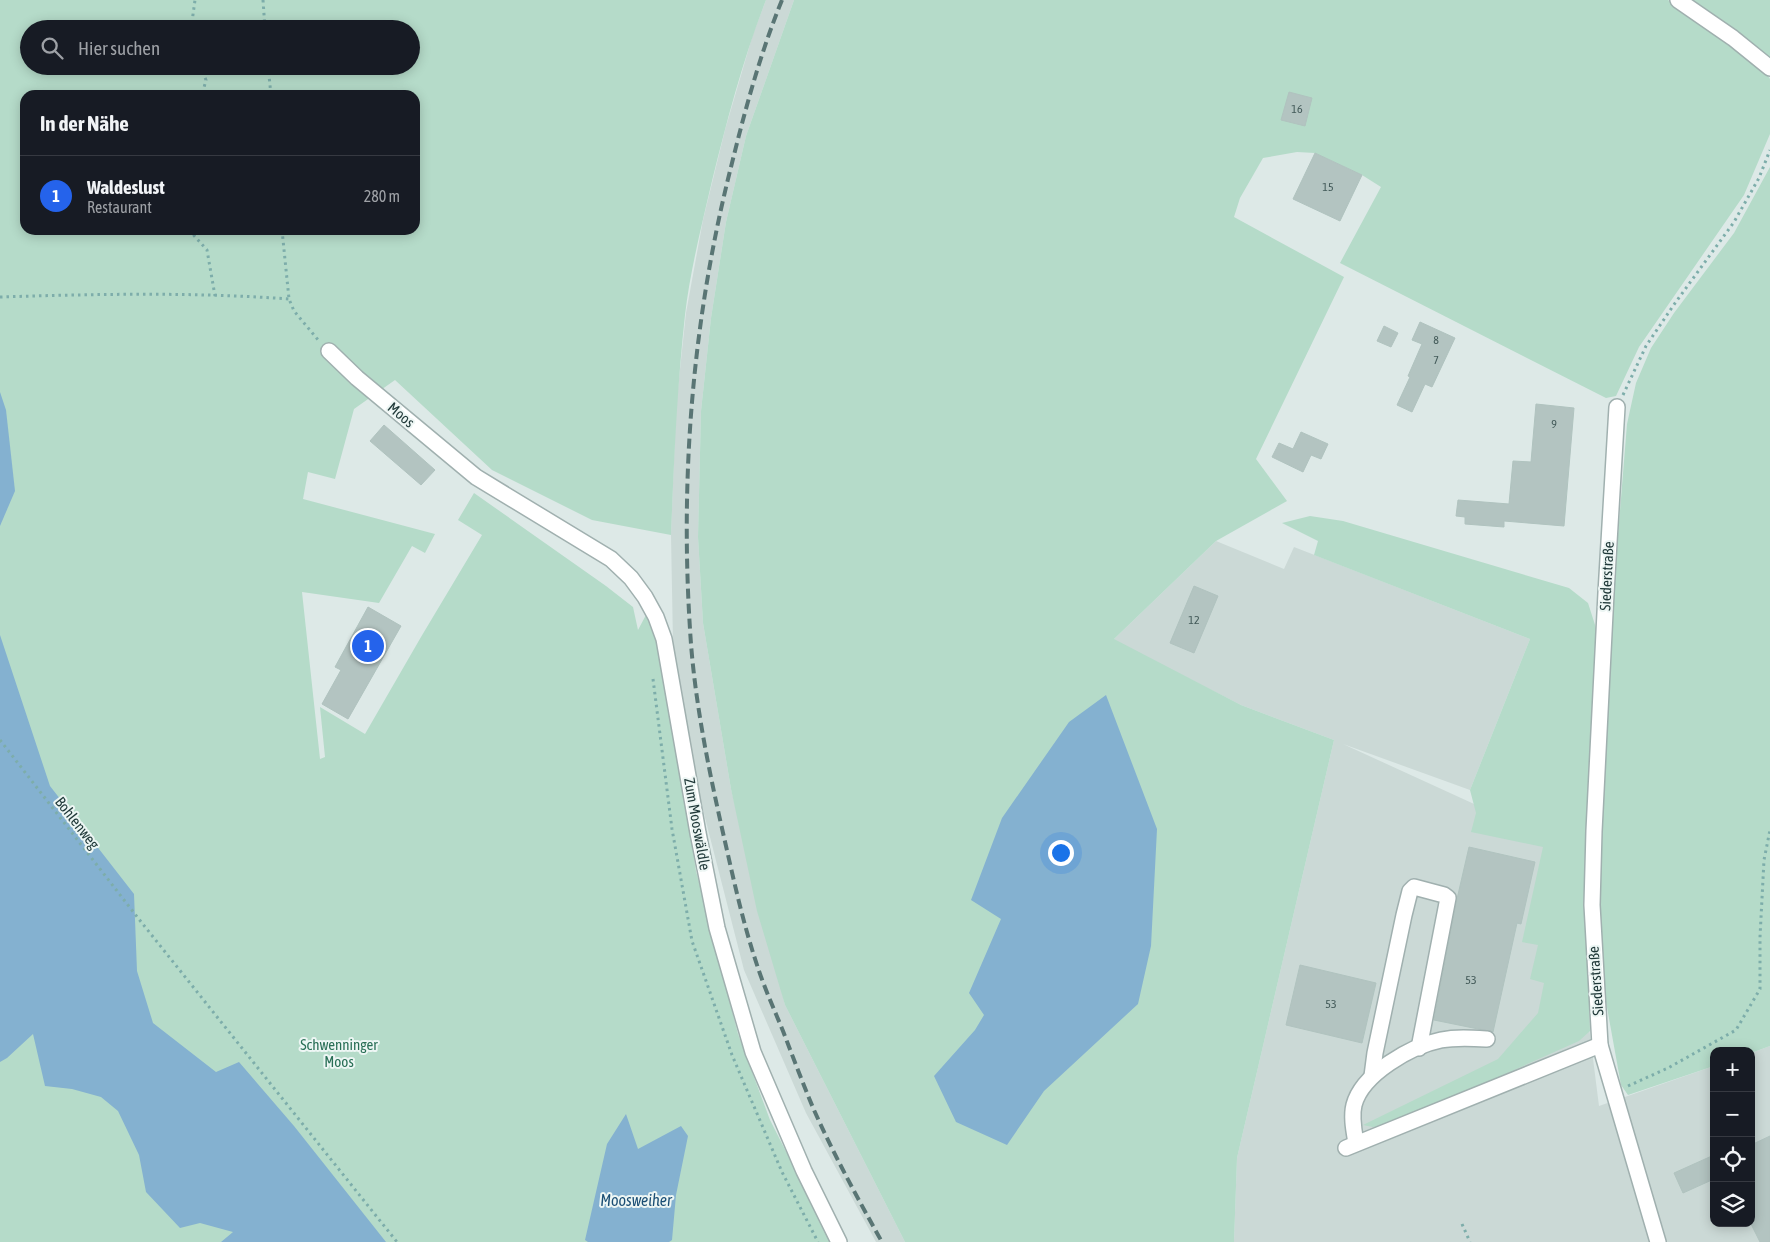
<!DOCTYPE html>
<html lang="de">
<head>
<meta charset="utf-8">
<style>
  body { margin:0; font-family:"Asap Condensed",sans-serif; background:#20242c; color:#f1f3f6 }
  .controls { position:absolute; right:15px; bottom:15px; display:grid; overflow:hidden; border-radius:10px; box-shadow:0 2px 12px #0003 }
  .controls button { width:45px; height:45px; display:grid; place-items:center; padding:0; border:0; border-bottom:1px solid #363941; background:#171b24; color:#f1f3f6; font:25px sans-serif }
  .you { position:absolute; left:1060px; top:852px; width:18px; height:18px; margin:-12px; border:4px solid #fff; border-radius:50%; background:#1a73e8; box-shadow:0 0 0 8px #1a73e833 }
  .badge { display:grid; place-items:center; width:32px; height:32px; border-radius:50%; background:#2563eb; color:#fff; font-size:16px; font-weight:700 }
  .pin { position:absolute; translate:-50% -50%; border:2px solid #fff; box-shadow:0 1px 5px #0006 }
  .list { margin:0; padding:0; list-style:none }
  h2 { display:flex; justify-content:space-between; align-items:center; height:65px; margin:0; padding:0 20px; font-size:21px }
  h2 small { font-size:16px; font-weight:400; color:#9ea1a6 }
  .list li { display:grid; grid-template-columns:32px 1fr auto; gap:15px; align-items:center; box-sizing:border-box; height:80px; padding:0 20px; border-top:1px solid #363941 }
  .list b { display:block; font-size:19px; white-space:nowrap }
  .list p { margin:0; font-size:16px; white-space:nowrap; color:#9ea1a6 }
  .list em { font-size:16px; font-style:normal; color:#9ea1a6 }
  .icon { flex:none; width:28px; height:28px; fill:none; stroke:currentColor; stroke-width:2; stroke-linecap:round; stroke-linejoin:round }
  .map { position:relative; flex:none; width:1770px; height:1242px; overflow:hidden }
  .search { position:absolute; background:#171b24; box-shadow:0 2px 12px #0003; left:20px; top:20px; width:400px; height:55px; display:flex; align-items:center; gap:12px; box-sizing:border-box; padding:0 18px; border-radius:28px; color:#9ea1a6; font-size:19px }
  .panel { position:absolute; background:#171b24; box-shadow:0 2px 12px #0003; left:20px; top:90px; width:400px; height:145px; border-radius:15px }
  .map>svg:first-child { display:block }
</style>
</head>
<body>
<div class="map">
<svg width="1770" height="1242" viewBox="0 0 1770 1242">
  <rect width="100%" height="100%" fill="#dde9e7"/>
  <!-- built -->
  <g fill="#cbd9d6">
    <polygon points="766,0 794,0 746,136 726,222 711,318 701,411 698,537 703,623 731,789 785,1005 905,1242 876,1242 806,1113 744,970 701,802 673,643 671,535 676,407 686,313 703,220 725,130 753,34"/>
    <polygon points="1216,541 1284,569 1294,547 1530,639 1470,790 1343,744 1566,846 1599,1106 1714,1066 1714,1223 1751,1223 1751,1053 1770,1046 1770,1242 1234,1242 1237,1158 1334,740 1241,705 1113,640"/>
  </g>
  <!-- green -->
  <g fill="#b5dbc9" fill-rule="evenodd">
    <path d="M 0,0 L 766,0 C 743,59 727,120 712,181 C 702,224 690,271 685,315 C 677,388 674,461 671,535 L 592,520 L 492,470 L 395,380 L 354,409 L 335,479 L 308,472 L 303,499 L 435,534 L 425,553 L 412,546 L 379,603 L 302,592 L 320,759 L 325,757 L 320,707 L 365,734 L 421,637 L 482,535 L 458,520 L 474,493 L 606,586 L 633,607 L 638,630 L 646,615 L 655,636 L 658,637 L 671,700 L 696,871 L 738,1034 L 770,1120 L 832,1242 L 0,1242 ZM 29,29 L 411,29 L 411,66 L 29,66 ZM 25,95 L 415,95 L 415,230 L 25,230 Z"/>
    <polygon points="794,0 1668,0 1765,71 1770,79 1770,134 1744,195 1639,347 1616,396 1606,398 1340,263 1381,187 1362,175 1315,153 1297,152 1263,158 1240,198 1234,217 1344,277 1256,459 1287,501 1216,541 1114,639 1241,705 1334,740 1237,1158 1234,1242 905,1242 785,1005 757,911 731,789 703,623 698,537 701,411 711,318 726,222 746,136"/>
    <polygon points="1683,0 1770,0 1770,64"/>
    <polygon points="1770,167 1770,1046 1751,1053 1751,1051 1714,1051 1714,1066 1628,1095 1621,1085 1599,963 1600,802 1614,585 1627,424 1636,383 1651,348 1674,313 1734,233"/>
    <polygon points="1310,516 1343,521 1569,588 1588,603 1596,628 1586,882 1590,1031 1579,1041 1382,1129 1363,1125 1498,1059 1538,1013 1544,983 1530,979 1538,945 1522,942 1543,847 1471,832 1476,813 1470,790 1530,639 1314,555 1318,541 1282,523"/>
  </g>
  <!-- water -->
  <g fill="#84b1d0">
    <polygon points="0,392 6,410 15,491 0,526"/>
    <polygon points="0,635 50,786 134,894 137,971 153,1023 216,1072 239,1062 294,1126 386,1242 221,1242 233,1232 200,1223 180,1228 146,1192 139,1155 118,1111 101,1097 72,1089 45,1086 33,1034 7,1058 0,1062"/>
    <polygon points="1106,695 1157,829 1151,946 1138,1004 1044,1091 1007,1145 956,1122 934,1076 975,1030 984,1015 969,993 1001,919 971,900 1002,818 1069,722"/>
    <polygon points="626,1114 638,1149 681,1126 688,1136 676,1195 672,1240 669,1242 588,1242 585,1240 607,1144"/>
  </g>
  <!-- building -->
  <g fill="#b3c4c1" stroke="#b0c3bf">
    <polygon points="1289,92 1312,98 1305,126 1281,120"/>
    <polygon points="1315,153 1362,175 1340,221 1293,199"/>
    <polygon points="1420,322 1455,338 1432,387 1425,384 1412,412 1397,405 1410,377 1408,376 1422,344 1412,340"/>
    <polygon points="1384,326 1398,333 1391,347 1377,341"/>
    <polygon points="1536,404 1574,408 1564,526 1504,521 1504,527 1465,524 1465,517 1456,516 1458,500 1509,504 1513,461 1531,462"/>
    <polygon points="384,425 435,470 421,485 370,441"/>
    <polygon points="1301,432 1328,444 1321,459 1311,455 1303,472 1272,457 1279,443 1293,449"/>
    <polygon points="1194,586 1218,596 1194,653 1170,643"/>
    <polygon points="368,607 401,626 348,719 322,704 341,670 335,667"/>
    <polygon points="1469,847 1535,862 1521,924 1517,923 1493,1032 1434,1020 1457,899"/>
    <polygon points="1300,965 1376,983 1362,1043 1286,1025"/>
    <polygon points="1770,1136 1770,1242 1760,1242 1751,1224 1751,1145"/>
    <polygon points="1714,1155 1714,1179 1683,1193 1674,1173"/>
  </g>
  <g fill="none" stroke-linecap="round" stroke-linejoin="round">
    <defs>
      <g id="minor">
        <polyline points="1678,0 1733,38 1770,68"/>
        <polyline points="329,351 357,378 476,477 611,559 631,578 645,597 656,617 664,639 698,833 717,928 753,1052 804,1171 839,1242"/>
        <polyline points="1617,407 1606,593 1594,831 1592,905 1600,1045 1658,1242"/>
        <polyline points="1372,1076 1375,1053 1404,915 1410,891 1414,887 1444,895 1448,898 1419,1048"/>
        <path d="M 1356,1143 C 1354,1131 1351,1117 1354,1105 C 1362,1074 1411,1046 1441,1040 C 1456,1037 1471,1038 1487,1039"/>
        <polyline points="1346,1148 1600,1045"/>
      </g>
    </defs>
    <!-- minor casing -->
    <use href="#minor" stroke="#a0b0af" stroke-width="18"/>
    <!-- path -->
    <g stroke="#7dadaa" stroke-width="3" stroke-dasharray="2.5 4" stroke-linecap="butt">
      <polyline points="263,0 265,29"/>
      <polyline points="191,29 195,0"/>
      <polyline points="200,66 206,80 202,95"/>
      <polyline points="268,66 271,95"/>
      <polyline points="189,230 207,250 215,296"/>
      <polyline points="282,230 289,299 294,311 319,341"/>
      <path d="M 0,297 C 96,294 193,292 289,299"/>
      <polyline points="1623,395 1646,346 1673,306 1734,222 1759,178 1770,150"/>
      <polyline points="653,679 672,829 692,941 732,1055 782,1172 818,1242"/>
      <polyline points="0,740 138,918 397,1242"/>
      <polyline points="1628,1086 1668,1068 1736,1030 1760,989 1760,937 1764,860 1770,830"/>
      <polyline points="1462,1224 1470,1242"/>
    </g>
    <!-- minor -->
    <use href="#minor" stroke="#fff" stroke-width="15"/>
    <!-- rail -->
    <path stroke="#597574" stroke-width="4" stroke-dasharray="10 5" stroke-linecap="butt" d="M 782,0 C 760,54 745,110 731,167 C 693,317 680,474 690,629 C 694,701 710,776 726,846 C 735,886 744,926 757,965 C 764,987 774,1009 783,1031 C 793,1057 803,1084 814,1110 C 834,1155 858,1199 882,1242"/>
  </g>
  <g text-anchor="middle" stroke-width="4" stroke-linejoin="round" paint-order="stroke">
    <!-- number labels -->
    <g font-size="12" fill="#445b5a">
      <text x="1297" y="113">16</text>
      <text x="1328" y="191">15</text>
      <text x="1436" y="344">8</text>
      <text x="1436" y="364">7</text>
      <text x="1554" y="428">9</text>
      <text x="1194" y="624">12</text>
      <text x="1471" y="984">53</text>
      <text x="1331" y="1008">53</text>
    </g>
    <!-- street labels -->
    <g font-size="15" fill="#1f3838" stroke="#edf6f4">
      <text transform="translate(401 415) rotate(40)" y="5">Moos</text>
      <text transform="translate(1607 576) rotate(-87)" y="5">Siederstraße</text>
      <text transform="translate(77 823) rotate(52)" y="5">Bohlenweg</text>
      <text transform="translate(697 824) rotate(80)" y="5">Zum Mooswäldle</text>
      <text transform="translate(1596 981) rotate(-94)" y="5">Siederstraße</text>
    </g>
    <!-- park labels -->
    <g font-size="15" fill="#296f56" stroke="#edf6f4">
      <text x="339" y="1050">Schwenninger<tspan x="339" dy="17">Moos</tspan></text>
    </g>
    <!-- water labels -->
    <g font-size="16" font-style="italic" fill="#1a4e74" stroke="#edf6f4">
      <text x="636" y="1206">Moosweiher</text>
    </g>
  </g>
</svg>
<div class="controls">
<button>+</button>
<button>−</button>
<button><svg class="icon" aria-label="locate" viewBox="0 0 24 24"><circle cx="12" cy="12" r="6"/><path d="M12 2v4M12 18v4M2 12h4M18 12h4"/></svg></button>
<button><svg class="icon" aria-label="layers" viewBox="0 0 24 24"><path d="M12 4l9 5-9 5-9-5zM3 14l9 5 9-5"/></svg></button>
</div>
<div class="you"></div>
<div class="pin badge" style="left:368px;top:646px">1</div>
<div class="search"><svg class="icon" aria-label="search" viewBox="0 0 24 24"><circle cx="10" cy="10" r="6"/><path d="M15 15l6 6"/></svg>Hier suchen</div>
<section class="panel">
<h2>In der Nähe<small></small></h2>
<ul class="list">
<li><span class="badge">1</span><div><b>Waldeslust</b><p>Restaurant</p></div><em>280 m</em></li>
</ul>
</section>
</div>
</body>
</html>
